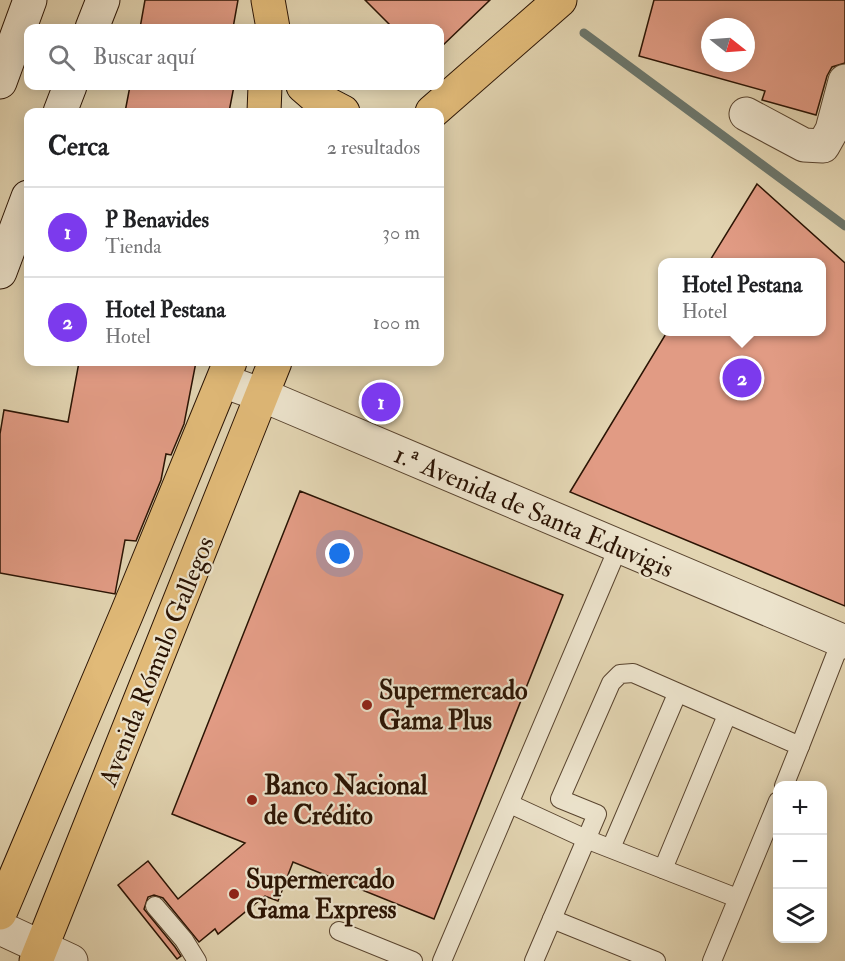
<!DOCTYPE html>
<html lang="es">
<head>
<meta charset="utf-8">
<style>
  body { margin:0; font-family:"IM FELL Double Pica",serif; background:#f6f6f6; color:#202124 }
  .controls { position:absolute; right:18px; bottom:18px; display:grid; overflow:hidden; border-radius:12px; box-shadow:0 3px 15px #0003 }
  .controls button { width:54px; height:54px; display:grid; place-items:center; padding:0; border:0; border-bottom:2px solid #e0e0e0; background:#fff; color:#202124; font:30px sans-serif }
  .compass { position:absolute; left:701px; top:18px; width:54px; height:54px; border-radius:50%; background:#fff; box-shadow:0 3px 15px #0003; rotate:107deg }
  .you { position:absolute; left:340px; top:554px; width:21px; height:21px; margin:-15px; border:4px solid #fff; border-radius:50%; background:#1a73e8; box-shadow:0 0 0 9px #1a73e833 }
  .badge { display:grid; place-items:center; width:39px; height:39px; border-radius:50%; background:#7c3aed; color:#fff; font-size:20px; font-weight:700 }
  .pin { position:absolute; translate:-50% -50%; border:3px solid #fff; box-shadow:0 2px 6px #0006 }
  .popup { position:absolute; left:658px; top:258px; width:168px; height:78px; box-sizing:border-box; display:grid; place-content:center; border-radius:12px; background:#fff; filter:drop-shadow(0 2px 4px #0005); font-size:20px; white-space:nowrap; color:#757577 }
  .popup b { font-size:22px; color:#202124 }
  .popup::after { content:''; position:absolute; left:50%; top:100%; margin-left:-12px; border:12px solid transparent; border-top-color:#fff }
  .list { margin:0; padding:0; list-style:none }
  h2 { display:flex; justify-content:space-between; align-items:center; height:78px; margin:0; padding:0 24px; font-size:26px }
  h2 small { font-size:20px; font-weight:400; color:#757577 }
  .list li { display:grid; grid-template-columns:39px 1fr auto; gap:18px; align-items:center; box-sizing:border-box; height:90px; padding:0 24px; border-top:2px solid #e0e0e0 }
  .list b { display:block; font-size:22px; white-space:nowrap }
  .list p { margin:0; font-size:20px; white-space:nowrap; color:#757577 }
  .list em { font-size:20px; font-style:normal; color:#757577 }
  .icon { flex:none; width:33px; height:33px; fill:none; stroke:currentColor; stroke-width:2; stroke-linecap:round; stroke-linejoin:round }
  .map { position:relative; flex:none; width:845px; height:961px; overflow:hidden }
  .search { position:absolute; background:#fff; box-shadow:0 3px 15px #0003; left:24px; top:24px; width:420px; height:66px; display:flex; align-items:center; gap:15px; box-sizing:border-box; padding:0 21px; border-radius:12px; color:#757577; font-size:22px }
  .panel { position:absolute; background:#fff; box-shadow:0 3px 15px #0003; left:24px; top:108px; width:420px; height:258px; border-radius:12px }
  .map>svg:first-child { display:block }
</style>
</head>
<body>
<div class="map">
<svg width="845" height="961" viewBox="0 0 845 961">
  <rect width="100%" height="100%" fill="#e2d4b1"/>
  <filter id="stains"><feTurbulence type="fractalNoise" baseFrequency=".00333" numOctaves="4"/><feColorMatrix values="0 0 0 0 .2 0 0 0 0 .09 0 0 0 0 .02 0 0 0 .5 -.17"/></filter>
  <radialGradient id="worn" r=".72"><stop offset=".6" stop-color="#630" stop-opacity="0"/><stop offset="1" stop-color="#630" stop-opacity=".3"/></radialGradient>
  <g fill="none" stroke-linecap="round" stroke-linejoin="round">
    <!-- stream -->
    <polyline stroke="#6b766c" stroke-width="9" points="584,33 845,226"/>
  </g>
  <!-- building -->
  <g fill="#e19b84" stroke="#2b1404" stroke-width="1.5" fill-rule="evenodd">
    <polygon points="145,0 238,0 233,28 140,28"/>
    <polygon points="365,0 490,0 440,48 440,28 393,28"/>
    <path d="M 654,0 L 845,0 L 845,63 L 832,67 L 827,76 L 816,115 L 762,100 L 765,91 L 639,56 ZM 710,27 L 746,27 L 746,63 L 710,63 Z"/>
    <polygon points="130,86 234,86 229,112 125,112"/>
    <polygon points="757,184 845,263 845,606 570,492 667,332 822,332 822,262 709,262"/>
    <polygon points="79,362 196,362 184,424 171,455 166,454 161,480 136,541 125,540 115,594 0,573 0,434 4,410 68,422"/>
    <polygon points="300,491 563,595 434,919 293,862 278,901 265,896 218,934 215,929 199,942 163,898 154,895 148,897 144,909 175,947 181,956 177,959 118,885 148,861 178,899 245,843 172,814"/>
  </g>
  <g fill="none" stroke-linecap="round" stroke-linejoin="round">
    <defs>
      <g id="service">
        <polyline points="800,746 841,641"/>
        <polyline points="510,804 586,839 737,898"/>
        <polyline points="611,848 677,694"/>
        <polyline points="663,869 727,715"/>
        <polyline points="155,906 184,940 197,961"/>
        <polyline points="552,919 656,961"/>
        <polyline points="339,931 413,961"/>
        <polyline points="442,961 618,548"/>
        <polyline points="534,961 597,814 560,799 611,683 620,674 633,673 800,746 784,786"/>
        <polyline points="712,961 778,801"/>
      </g>
      <g id="minor">
        <polyline points="746,114 804,145 823,146 832,130 845,81"/>
        <polyline points="223,381 262,395 845,642"/>
        <polyline points="0,928 71,961"/>
      </g>
      <g id="secondary">
        <polyline points="92,28 103,0"/>
        <polyline points="0,82 30,0"/>
        <polyline points="60,112 70,86"/>
        <polyline points="0,272 28,197"/>
      </g>
      <g id="primary">
        <polyline points="268,0 273,28"/>
        <polyline points="303,86 318,99 343,112"/>
        <polyline points="264,112 265,86"/>
        <polyline points="432,112 560,0"/>
        <polyline points="0,913 127,613 230,362"/>
        <polyline points="36,961 275,362"/>
      </g>
    </defs>
    <!-- service casing -->
    <use href="#service" stroke="#59442f" stroke-width="20"/>
    <!-- minor casing -->
    <use href="#minor" stroke="#59442f" stroke-width="35"/>
    <!-- secondary casing -->
    <use href="#secondary" stroke="#2b1404" stroke-width="35"/>
    <!-- primary casing -->
    <use href="#primary" stroke="#2b1404" stroke-width="35"/>
    <!-- service -->
    <use href="#service" stroke="#ece3cc" stroke-width="18"/>
    <!-- minor -->
    <use href="#minor" stroke="#ece3cc" stroke-width="33"/>
    <!-- secondary -->
    <use href="#secondary" stroke="#ece3cc" stroke-width="33"/>
    <!-- primary -->
    <use href="#primary" stroke="#e1ba78" stroke-width="33"/>
  </g>
  <!-- markers -->
  <g fill="#8f2418" stroke="#ece3cc" stroke-width="2">
    <circle cx="367" cy="705" r="6"/>
    <circle cx="252" cy="800" r="6"/>
    <circle cx="234" cy="894" r="6"/>
  </g>
  <g text-anchor="middle" stroke-width="4.5" stroke-linejoin="round" paint-order="stroke">
    <!-- street labels -->
    <g font-size="26" fill="#2b1404" stroke="#ece3cc">
      <text transform="translate(534 511) rotate(23)" y="9">1.ª Avenida de Santa Eduvigis</text>
      <text transform="translate(156 661) rotate(-68)" y="9">Avenida Rómulo Gallegos</text>
    </g>
    <!-- poi labels -->
    <g font-size="26" font-weight="bold" fill="#2b1404" stroke="#ece3cc" text-anchor="start">
      <text x="379" y="699">Supermercado<tspan x="379" dy="30">Gama Plus</tspan></text>
      <text x="264" y="794">Banco Nacional<tspan x="264" dy="30">de Crédito</tspan></text>
      <text x="246" y="888">Supermercado<tspan x="246" dy="30">Gama Express</tspan></text>
    </g>
  </g>
  <rect width="100%" height="100%" filter="url(#stains)"/>
  <rect width="100%" height="100%" fill="url(#worn)"/>
</svg>
<div class="controls">
<button>+</button>
<button>−</button>
<button><svg class="icon" aria-label="layers" viewBox="0 0 24 24"><path d="M12 4l9 5-9 5-9-5zM3 14l9 5 9-5"/></svg></button>
</div>
<svg class="compass" viewBox="-18 -18 36 36"><path d="M0-13l5 13h-10z" fill="#e53935"/><path d="M0 13l5-13h-10z" fill="#757577"/></svg>
<div class="you"></div>
<div class="pin badge" style="left:381px;top:402px">1</div>
<div class="pin badge" style="left:742px;top:378px">2</div>
<div class="popup"><b>Hotel Pestana</b>Hotel</div>
<div class="search"><svg class="icon" aria-label="search" viewBox="0 0 24 24"><circle cx="10" cy="10" r="6"/><path d="M15 15l6 6"/></svg>Buscar aquí</div>
<section class="panel">
<h2>Cerca<small>2 resultados</small></h2>
<ul class="list">
<li><span class="badge">1</span><div><b>P Benavides</b><p>Tienda</p></div><em>30 m</em></li>
<li><span class="badge">2</span><div><b>Hotel Pestana</b><p>Hotel</p></div><em>100 m</em></li>
</ul>
</section>
</div>
</body>
</html>
